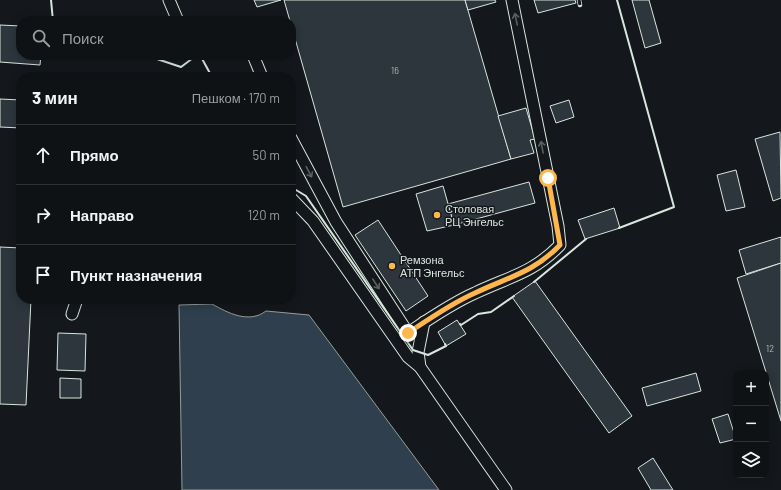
<!DOCTYPE html>
<html lang="ru">
<head>
<meta charset="utf-8">
<style>
  body { margin:0; font-family:Barlow,sans-serif; background:#1d2022; color:#f1f3f6 }
  .controls { position:absolute; right:12px; bottom:12px; display:grid; overflow:hidden; border-radius:8px; box-shadow:0 2px 10px #0003 }
  .controls button { width:36px; height:36px; display:grid; place-items:center; padding:0; border:0; border-bottom:1px solid #2f3234; background:#0f1215; color:#f1f3f6; font:20px sans-serif }
  .stop { position:absolute; width:12px; height:12px; margin:-9px; border:3px solid #ffb74d; border-radius:50%; background:#fff }
  .stop.end { background:#ffb74d; border-color:#fff; box-shadow:0 1px 4px #0008 }
  .list { margin:0; padding:0; list-style:none }
  h2 { display:flex; justify-content:space-between; align-items:center; height:52px; margin:0; padding:0 16px; font-size:17px }
  h2 small { font-size:13px; font-weight:400; color:#9b9ea0 }
  .list li { display:grid; grid-template-columns:26px 1fr auto; gap:12px; align-items:center; box-sizing:border-box; height:60px; padding:0 16px; border-top:1px solid #2f3234 }
  .list b { display:block; font-size:15px; white-space:nowrap }
  .list em { font-size:13px; font-style:normal; color:#9b9ea0 }
  .icon { flex:none; width:22px; height:22px; fill:none; stroke:currentColor; stroke-width:2; stroke-linecap:round; stroke-linejoin:round }
  .map { position:relative; flex:none; width:781px; height:490px; overflow:hidden }
  .search { position:absolute; background:#0f1215; box-shadow:0 2px 10px #0003; left:16px; top:16px; width:280px; height:44px; display:flex; align-items:center; gap:10px; box-sizing:border-box; padding:0 14px; border-radius:16px; color:#9b9ea0; font-size:15px }
  .panel { position:absolute; background:#0f1215; box-shadow:0 2px 10px #0003; left:16px; top:72px; width:280px; height:232px; border-radius:16px }
  .map>svg:first-child { display:block }
</style>
</head>
<body>
<div class="map">
<svg width="781" height="490" viewBox="0 0 781 490">
  <rect width="100%" height="100%" fill="#14181c"/>
  <!-- water -->
  <path fill="#2f3f4d" stroke="#939e99" d="M 212,304 C 228,313 249,324 266,311 L 309,315 L 439,490 L 182,490 L 179,305 Z"/>
  <!-- building -->
  <g fill="#2c363c" stroke="#d8e6dc">
    <polygon points="254,0 281,0 257,7"/>
    <polygon points="284,0 465,0 511,159 343,207"/>
    <polygon points="465,0 495,0 496,2 468,10"/>
    <polygon points="534,0 575,0 576,3 538,13"/>
    <polygon points="632,0 649,0 661,43 645,48"/>
    <polygon points="0,25 21,26 21,55 41,55 40,65 0,62"/>
    <polygon points="0,99 21,100 21,128 0,127"/>
    <polygon points="569,100 574,117 556,123 550,106"/>
    <polygon points="526,108 535,139 530,140 534,153 511,159 498,116"/>
    <polygon points="780,132 781,198 773,201 755,139"/>
    <polygon points="736,170 745,207 726,211 717,175"/>
    <polygon points="529,182 535,203 454,225 448,204"/>
    <polygon points="443,186 454,225 427,231 416,194"/>
    <polygon points="614,208 620,228 585,239 578,220"/>
    <polygon points="378,220 428,296 406,311 355,235"/>
    <polygon points="781,237 781,263 746,274 739,250"/>
    <polygon points="0,247 21,248 21,299 31,299 26,405 0,404"/>
    <polygon points="781,263 781,421 737,278"/>
    <polygon points="535,281 632,416 609,433 512,297"/>
    <polygon points="457,320 466,334 446,346 438,332"/>
    <polygon points="58,333 86,334 85,371 57,370"/>
    <polygon points="696,373 701,391 647,406 642,388"/>
    <polygon points="60,378 81,379 81,398 60,398"/>
    <polygon points="728,414 736,439 720,443 712,419"/>
    <polygon points="653,458 673,490 651,490 638,468"/>
  </g>
  <g fill="none" stroke-linecap="round" stroke-linejoin="round">
    <defs>
      <g id="minor">
        <polyline points="169,0 178,21"/>
        <polyline points="253,55 262,77"/>
        <path d="M 291,138 L 336,222 L 408,333 C 429,319 452,303 475,293 C 508,277 532,274 560,245 L 558,226 L 512,0"/>
        <polyline points="291,198 313,221 408,357 420,367"/>
        <polyline points="72,314 77,299"/>
        <polyline points="424,322 418,352 420,367 506,490"/>
      </g>
    </defs>
    <!-- minor casing -->
    <use href="#minor" stroke="#d8e6dc" stroke-width="13"/>
    <!-- minor -->
    <use href="#minor" stroke="#14181c" stroke-width="11"/>
    <defs>
      <polyline id="rail" points="579,0 580,5"/>
    </defs>
    <!-- rail casing -->
    <use href="#rail" stroke="#d8e6dc" stroke-width="4.5"/>
    <!-- rail -->
    <use href="#rail" stroke="#14181c" stroke-width="3" stroke-dasharray="9" stroke-linecap="butt"/>
    <!-- wall -->
    <g stroke="#d8e6dc" stroke-width="2">
      <polyline points="51,0 53,21"/>
      <polyline points="617,0 674,207 619,228"/>
      <polyline points="127,55 148,56 181,67 197,55"/>
      <polyline points="200,55 212,77"/>
      <polyline points="291,187 306,196 413,350 428,355 446,346 445,344"/>
      <polyline points="534,282 586,239"/>
      <polyline points="460,324 461,325 478,314 491,312 514,296"/>
    </g>
  </g>
  <!-- one-way arrows -->
  <defs><path id="oneway-shaft" d="M-6 0H5M1.5-3L5.5 0L1.5 3" fill="none" stroke-width="1.6" stroke-linecap="round" stroke-linejoin="round"/></defs>
  <g stroke="#59605f">
    <use href="#oneway-shaft" transform="translate(516 19) rotate(-102)"/>
    <use href="#oneway-shaft" transform="translate(542 147) rotate(-101)"/>
    <use href="#oneway-shaft" transform="translate(309 172) rotate(62)"/>
    <use href="#oneway-shaft" transform="translate(376 284) rotate(57)"/>
  </g>
  <g fill="none" stroke-linecap="round" stroke-linejoin="round">
    <!-- route -->
    <path stroke="#ffb74d" stroke-width="5" d="M 408,333 C 429,319 452,303 475,293 C 508,277 533,273 560,245 L 548,178"/>
  </g>
  <!-- markers -->
  <g fill="#ffb74d" stroke="#14181c" stroke-width="1.5">
    <circle cx="437" cy="215" r="4"/>
    <circle cx="392" cy="266" r="4"/>
  </g>
  <g text-anchor="middle" stroke-width="3" stroke-linejoin="round" paint-order="stroke">
    <!-- number labels -->
    <g font-size="9" fill="#adbab4">
      <text x="395" y="74">16</text>
      <text x="770" y="352">12</text>
    </g>
    <!-- poi labels -->
    <g font-size="11" fill="#d8e6dc" stroke="#14181c" text-anchor="start">
      <text x="445" y="213">Столовая<tspan x="445" dy="13">РЦ Энгельс</tspan></text>
      <text x="400" y="264">Ремзона<tspan x="400" dy="13">АТП Энгельс</tspan></text>
    </g>
  </g>
</svg>
<div class="controls">
<button>+</button>
<button>−</button>
<button><svg class="icon" aria-label="layers" viewBox="0 0 24 24"><path d="M12 4l9 5-9 5-9-5zM3 14l9 5 9-5"/></svg></button>
</div>
<div class="stop" style="left:548px;top:178px"></div>
<div class="stop end" style="left:408px;top:333px"></div>
<div class="search"><svg class="icon" aria-label="search" viewBox="0 0 24 24"><circle cx="10" cy="10" r="6"/><path d="M15 15l6 6"/></svg>Поиск</div>
<section class="panel">
<h2>3 мин<small>Пешком · 170 m</small></h2>
<ul class="list">
<li><svg class="icon" aria-label="ahead" viewBox="0 0 24 24"><path d="M12 20V5M6 11l6-6 6 6"/></svg><div><b>Прямо</b></div><em>50 m</em></li>
<li><svg class="icon" aria-label="right" viewBox="0 0 24 24"><path d="M7 20v-9h11M14 6l5 5-5 5"/></svg><div><b>Направо</b></div><em>120 m</em></li>
<li><svg class="icon" aria-label="arrive" viewBox="0 0 24 24"><path d="M6 21V4h12l-3 4 3 4H6"/></svg><div><b>Пункт назначения</b></div></li>
</ul>
</section>
</div>
</body>
</html>
